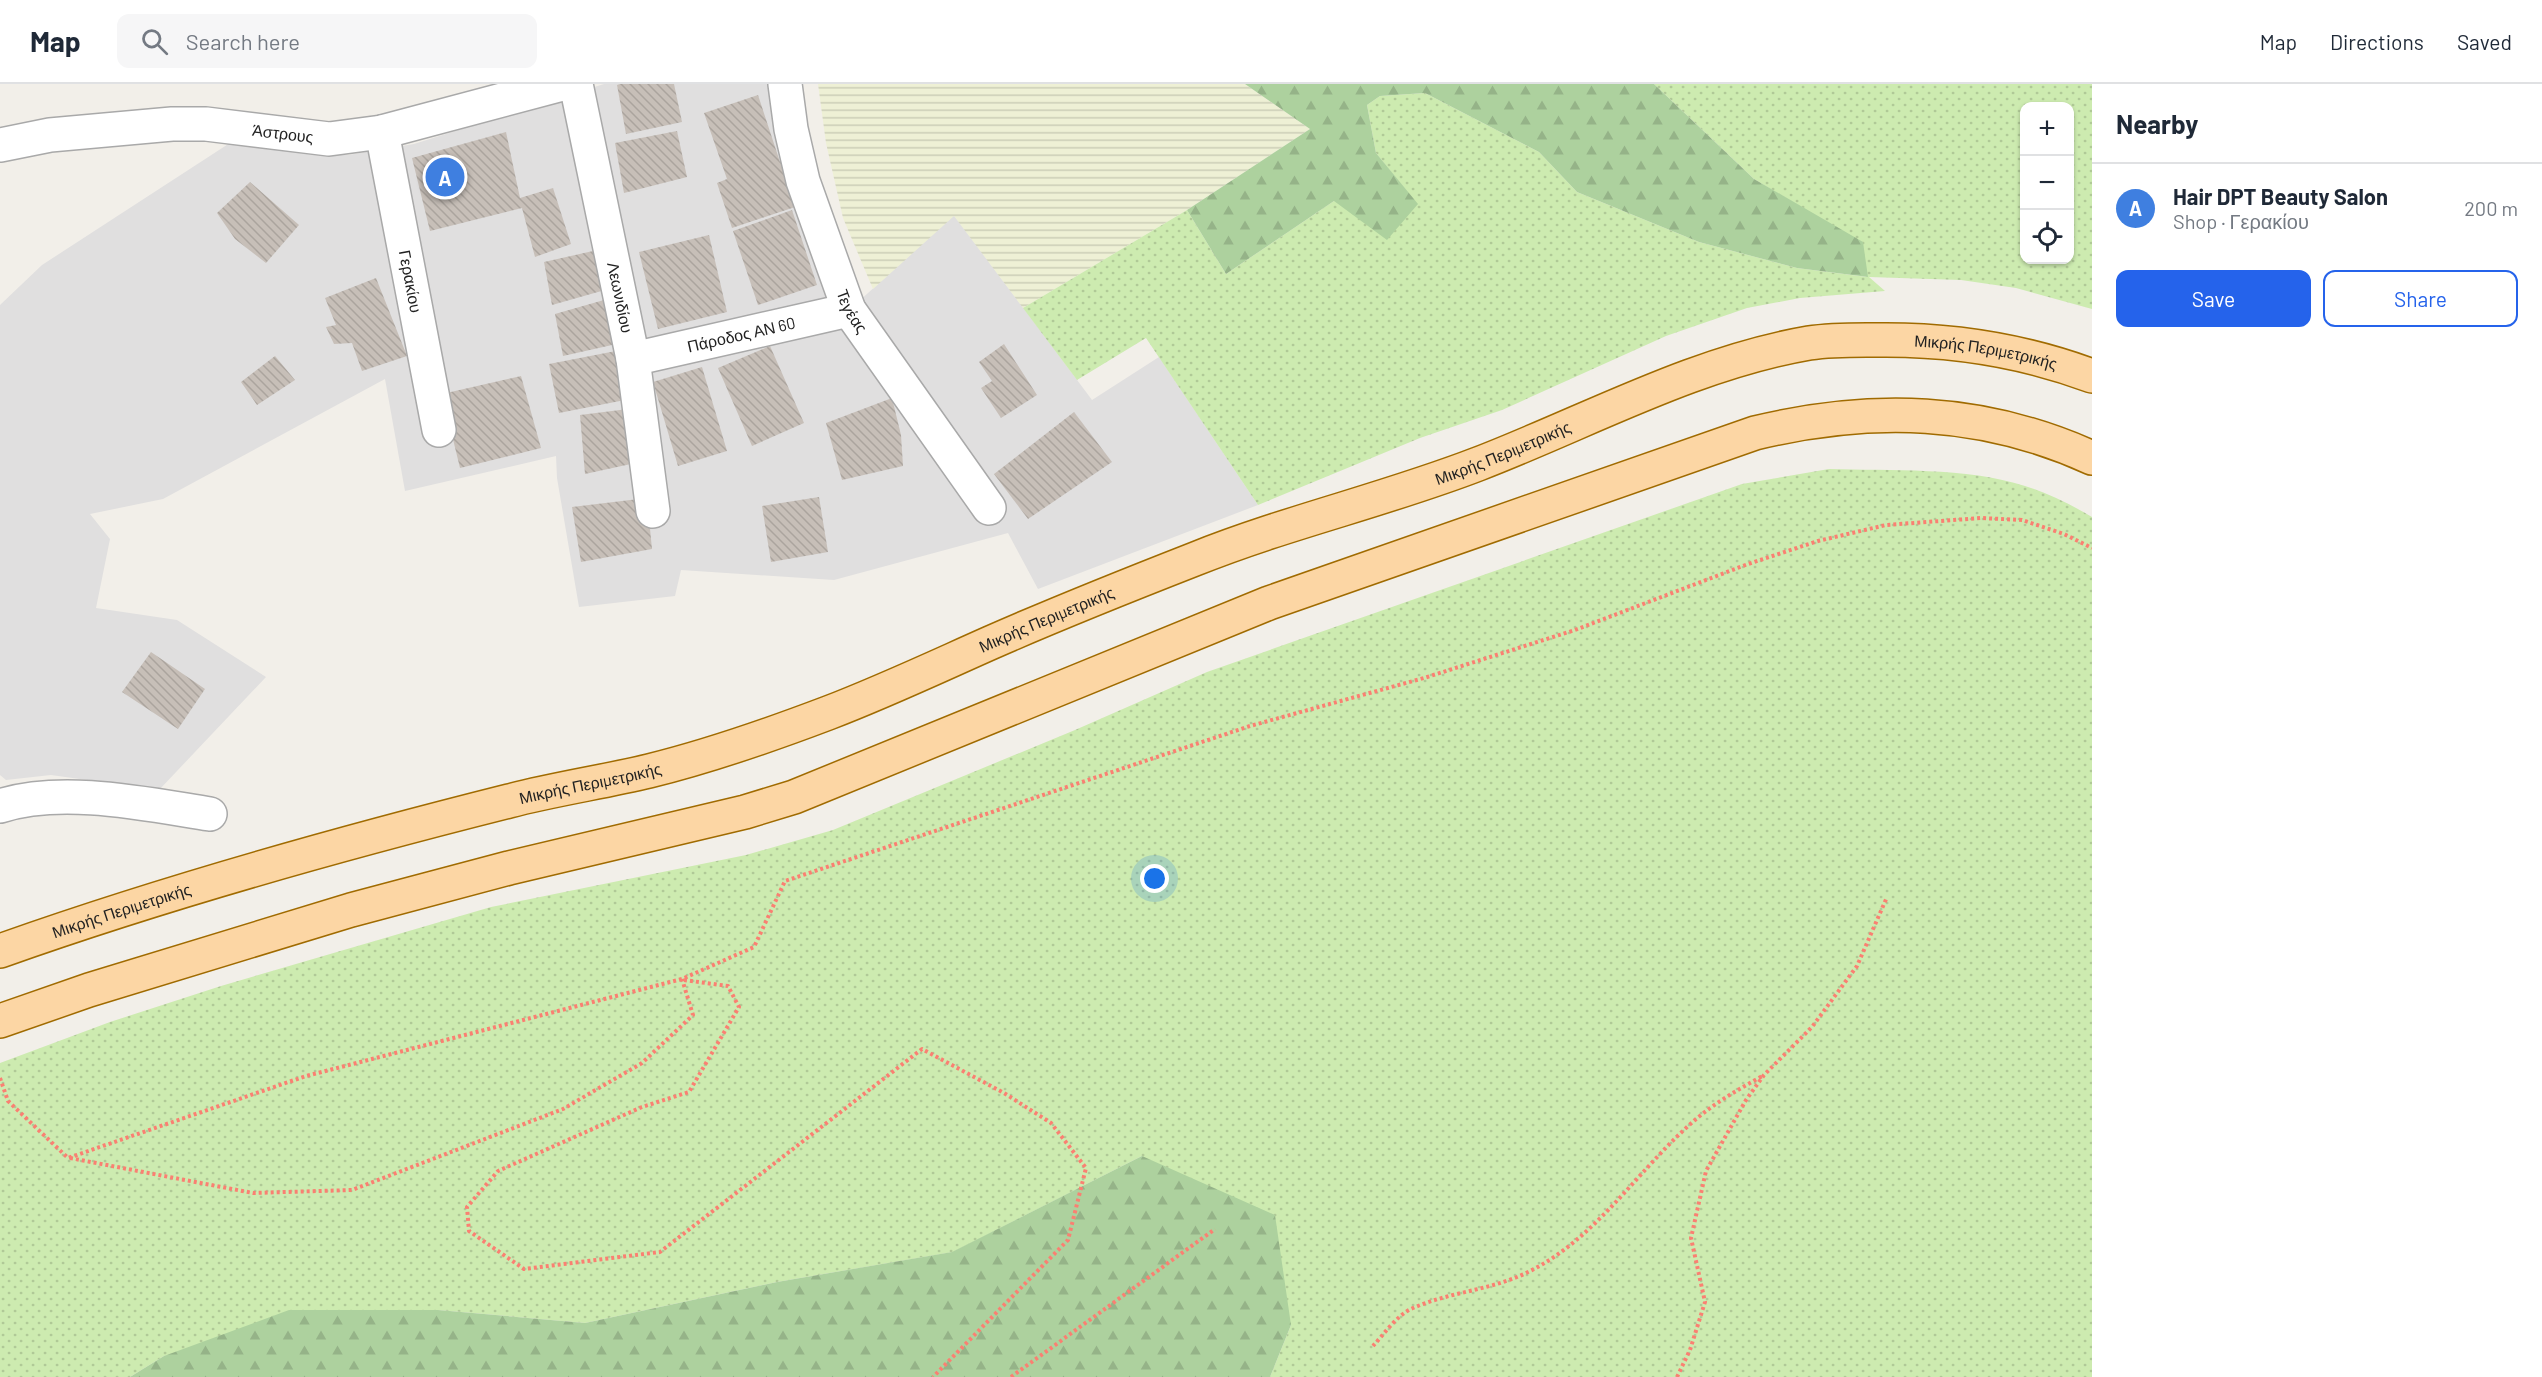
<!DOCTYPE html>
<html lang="en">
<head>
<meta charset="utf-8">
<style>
  body { margin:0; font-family:Barlow,sans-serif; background:#f6f6f7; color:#1f2937 }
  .controls { position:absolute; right:18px; top:18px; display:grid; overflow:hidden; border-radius:12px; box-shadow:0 2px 4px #0004 }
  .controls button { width:54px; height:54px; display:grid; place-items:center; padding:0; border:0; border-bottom:2px solid #e0e1e3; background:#fff; color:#1f2937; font:30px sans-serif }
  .you { position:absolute; left:1155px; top:795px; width:21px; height:21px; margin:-15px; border:4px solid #fff; border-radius:50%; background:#1a73e8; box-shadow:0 0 0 9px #1a73e833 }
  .badge { display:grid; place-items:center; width:39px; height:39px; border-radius:50%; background:#2563eb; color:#fff; font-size:20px; font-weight:700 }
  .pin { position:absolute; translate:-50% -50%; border:3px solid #fff; box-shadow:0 2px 6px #0006 }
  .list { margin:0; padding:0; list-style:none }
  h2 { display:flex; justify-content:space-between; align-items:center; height:78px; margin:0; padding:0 24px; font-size:26px }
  h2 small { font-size:20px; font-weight:400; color:#747a83 }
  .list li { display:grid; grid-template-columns:39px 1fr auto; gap:18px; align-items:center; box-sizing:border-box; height:90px; padding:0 24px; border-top:2px solid #e0e1e3 }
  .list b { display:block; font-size:22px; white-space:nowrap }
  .list p { margin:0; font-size:20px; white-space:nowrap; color:#747a83 }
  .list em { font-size:20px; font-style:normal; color:#747a83 }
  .actions { display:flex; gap:12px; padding:18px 24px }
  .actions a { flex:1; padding:14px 0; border:2px solid #2563eb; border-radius:12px; text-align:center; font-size:21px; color:#2563eb }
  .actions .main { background:#2563eb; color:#fff }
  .icon { flex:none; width:33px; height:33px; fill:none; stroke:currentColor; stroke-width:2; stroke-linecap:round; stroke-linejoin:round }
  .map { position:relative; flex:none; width:2092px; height:1293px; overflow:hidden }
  header { display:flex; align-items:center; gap:36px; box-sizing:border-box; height:84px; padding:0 30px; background:#fff; border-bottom:2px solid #e0e1e3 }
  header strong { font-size:28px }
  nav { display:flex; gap:33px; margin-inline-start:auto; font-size:21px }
  .search { width:420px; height:54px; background:#f6f6f7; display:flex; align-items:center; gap:15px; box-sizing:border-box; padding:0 21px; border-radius:12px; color:#747a83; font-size:22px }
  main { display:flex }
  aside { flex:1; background:#fff }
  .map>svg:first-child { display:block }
</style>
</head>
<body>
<header>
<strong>Map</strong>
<div class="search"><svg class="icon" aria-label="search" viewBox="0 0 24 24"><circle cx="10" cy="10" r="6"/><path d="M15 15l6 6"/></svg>Search here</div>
<nav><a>Map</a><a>Directions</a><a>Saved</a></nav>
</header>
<main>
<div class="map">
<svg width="2092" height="1293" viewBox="0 0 2092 1293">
  <defs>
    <pattern id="farmland-rules" width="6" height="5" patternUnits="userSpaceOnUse" patternTransform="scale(1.5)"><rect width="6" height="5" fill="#eef0d5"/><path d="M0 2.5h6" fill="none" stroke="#ccceb7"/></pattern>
    <pattern id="grass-dots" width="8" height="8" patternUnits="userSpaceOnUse" patternTransform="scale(1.5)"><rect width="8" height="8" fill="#cdebb0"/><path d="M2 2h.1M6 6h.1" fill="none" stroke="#b0c997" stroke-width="1.8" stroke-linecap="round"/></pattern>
    <pattern id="forest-firs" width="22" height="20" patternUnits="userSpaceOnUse" patternTransform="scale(1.5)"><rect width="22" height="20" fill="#add19e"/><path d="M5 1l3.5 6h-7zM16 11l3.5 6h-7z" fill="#95b388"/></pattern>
    <pattern id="building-back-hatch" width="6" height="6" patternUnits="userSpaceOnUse" patternTransform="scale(1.5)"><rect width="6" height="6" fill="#c7bfb8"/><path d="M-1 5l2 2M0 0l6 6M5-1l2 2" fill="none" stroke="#aba49e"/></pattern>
  </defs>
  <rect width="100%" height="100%" fill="#f2efe9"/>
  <!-- residential -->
  <polygon fill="#e0dfdf" points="604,0 788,0 846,229 954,131 1092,316 1159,273 1258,421 1038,505 1008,449 834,496 681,486 675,512 579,523 557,394 556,372 405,407 385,295 163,415 90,430 110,455 96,524 177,536 266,593 159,706 51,691 6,696 0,691 0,221 42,181 236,55 302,69 348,71 414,60"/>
  <!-- farmland -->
  <polygon fill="url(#farmland-rules)" points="818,0 1245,0 1310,45 1187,126 1023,224 954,132 873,205 843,134 826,59"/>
  <!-- grass -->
  <g fill="url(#grass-dots)" fill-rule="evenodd">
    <path d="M 1654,0 L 2092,0 L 2092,225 L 2016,204 L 1961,196 L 1869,193 L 1885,207 L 1800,214 L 1747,224 L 1666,252 L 1502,326 L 1420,354 L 1258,421 L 1146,254 L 1077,296 L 1023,224 L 1187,126 L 1226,190 L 1334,117 L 1417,120 L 1376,69 L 1367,21 L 1380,12 L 1425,9 L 1539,68 L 1577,108 L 1699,158 L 1797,184 L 1867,193 L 1803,124 L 1754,95 ZM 2024,22 L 2070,22 L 2070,176 L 2024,176 Z"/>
    <path d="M 1829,385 C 1890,387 1967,383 2025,402 C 2047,409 2072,421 2092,433 L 2092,1293 L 1270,1293 L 1291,1241 L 1142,1072 L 953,1168 L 777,1198 L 585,1239 L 438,1226 L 164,1272 L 130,1293 L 0,1293 L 0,979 L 110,938 L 221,902 L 491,823 L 746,771 L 833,746 L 1075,646 L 1207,588 L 1742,400 Z"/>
  </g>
  <!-- forest -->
  <g fill="url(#forest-firs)">
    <polygon points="1245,0 1654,0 1754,95 1863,158 1868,193 1797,184 1699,158 1577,108 1539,68 1425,9 1380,12 1367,21 1376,69 1418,120 1387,156 1334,117 1226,190 1187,126 1310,45"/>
    <polygon points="1142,1072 1275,1131 1291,1241 1270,1293 130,1293 164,1272 289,1226 438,1226 585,1239 777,1198 952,1168"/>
  </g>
  <!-- building -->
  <g fill="url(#building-back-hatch)">
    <polygon points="620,0 674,0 682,38 626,50 617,1"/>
    <polygon points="758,11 780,78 784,76 798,122 732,144 717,99 727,95 704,29"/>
    <polygon points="677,47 687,93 624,109 615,59"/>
    <polygon points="506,48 520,114 553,104 571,160 535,173 522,124 430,147 412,74"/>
    <polygon points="250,98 299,141 266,179 235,155 217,129"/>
    <polygon points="792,126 817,201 758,221 733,147"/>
    <polygon points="709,151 727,228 658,245 639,168"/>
    <polygon points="593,167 605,206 552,221 544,178"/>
    <polygon points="376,194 407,272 362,287 352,259 334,260 326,243 336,241 325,214"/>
    <polygon points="604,216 621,259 563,272 555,230"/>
    <polygon points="1004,260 1037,311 1001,334 981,304 992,297 979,278"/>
    <polygon points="770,262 804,339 752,362 718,284"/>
    <polygon points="621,266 630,315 559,329 549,280"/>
    <polygon points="275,272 295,296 257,321 241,298"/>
    <polygon points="702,283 727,367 678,382 653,298"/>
    <polygon points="521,292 541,364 460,384 442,310"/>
    <polygon points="892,314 901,351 903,382 842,396 826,339"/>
    <polygon points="636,324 640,378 585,390 580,331"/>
    <polygon points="1074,328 1112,378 1028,435 994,390"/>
    <polygon points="819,413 828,468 771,478 762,422"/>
    <polygon points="647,414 652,465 581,478 572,423"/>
    <polygon points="151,568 205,605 178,645 122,608"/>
  </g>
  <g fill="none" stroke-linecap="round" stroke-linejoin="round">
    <defs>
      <g id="minor">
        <path id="s1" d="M 576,0 L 633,275 L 653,427"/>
        <path id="s2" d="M 785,0 L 791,45 L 803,97 L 849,226 L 989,424"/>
        <path id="s3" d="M 382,48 L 439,346"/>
        <path id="s4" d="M 0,61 L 50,51 L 172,40 L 206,40 L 329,55 L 382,48 L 562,0"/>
        <path id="s5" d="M 633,275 L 849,226"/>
        <path d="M 0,722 C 62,702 146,720 210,730"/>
      </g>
      <g id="major">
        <path id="s6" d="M 0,867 C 166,808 338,760 509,717 C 555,705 603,698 649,687 C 710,672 770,651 828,629 C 883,608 936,583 990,559 C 1058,529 1126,502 1195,475 C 1287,438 1385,416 1478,380 C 1587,338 1693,279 1809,259 C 1835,255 1861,256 1886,256 C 1957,256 2025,267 2092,292"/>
        <path d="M 0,937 L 89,906 L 351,826 L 509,784 L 745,728 L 794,713 L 1269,519 L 1755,349 C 1872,321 1982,324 2092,374"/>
      </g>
    </defs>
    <!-- minor casing -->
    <use href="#minor" stroke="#a9a9a9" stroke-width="36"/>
    <!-- major casing -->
    <use href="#major" stroke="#a06b00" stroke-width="36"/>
    <!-- path -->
    <g stroke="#fa8072" stroke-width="4" stroke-dasharray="3 3" stroke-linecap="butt">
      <polyline points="684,896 728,902 739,923 689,1008 642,1023 498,1087 467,1123 469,1147 524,1185 660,1168 922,965 1004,1009 1051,1039 1086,1084 1068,1156 933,1293"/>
      <polyline points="0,994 8,1017 68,1074 306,992 682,895 754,863 785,797 1250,642 1424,594 1575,546 1748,480 1818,457 1886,441 1981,434 2022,436 2064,450 2092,464"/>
      <polyline points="70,1074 253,1109 352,1106 563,1025 642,979 693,931 682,895"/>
      <path d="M 1373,1262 C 1383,1251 1396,1233 1409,1226 C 1446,1208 1489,1207 1526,1189 C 1596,1156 1638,1085 1695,1036 C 1716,1018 1739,1005 1764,991"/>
      <polyline points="1011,1293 1215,1145"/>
      <polyline points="1677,1293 1690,1266 1705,1218 1691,1154 1706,1087 1746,1016 1764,991 1812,943 1857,882 1887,813"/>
    </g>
    <!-- minor -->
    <use href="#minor" stroke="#fff" stroke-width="33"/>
    <!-- major -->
    <use href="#major" stroke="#fcd6a4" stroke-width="33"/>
  </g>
  <g text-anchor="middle" stroke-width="5" stroke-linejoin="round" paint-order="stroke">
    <!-- street labels -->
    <g font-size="16" fill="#222" stroke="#fff">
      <text dy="6" stroke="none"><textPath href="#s4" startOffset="285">Άστρους</textPath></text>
      <text dy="6" stroke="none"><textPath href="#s3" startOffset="152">Γερακίου</textPath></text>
      <text dy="6" stroke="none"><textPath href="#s1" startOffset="218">Λεωνιδίου</textPath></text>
      <text dy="6" stroke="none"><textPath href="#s2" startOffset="238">Τεγέας</textPath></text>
      <text dy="6" stroke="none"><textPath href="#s5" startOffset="111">Πάροδος ΑΝ 60</textPath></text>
      <text dy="6" stroke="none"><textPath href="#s6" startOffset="2090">Μικρής Περιμετρικής</textPath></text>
      <text dy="6" stroke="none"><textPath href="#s6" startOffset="1586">Μικρής Περιμετρικής</textPath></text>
      <text dy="6" stroke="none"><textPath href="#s6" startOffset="1100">Μικρής Περιμετρικής</textPath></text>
      <text dy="6" stroke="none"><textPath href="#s6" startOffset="614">Μικρής Περιμετρικής</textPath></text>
      <text dy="6" stroke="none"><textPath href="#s6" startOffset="128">Μικρής Περιμετρικής</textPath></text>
    </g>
  </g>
</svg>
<div class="controls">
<button>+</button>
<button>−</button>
<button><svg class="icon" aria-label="locate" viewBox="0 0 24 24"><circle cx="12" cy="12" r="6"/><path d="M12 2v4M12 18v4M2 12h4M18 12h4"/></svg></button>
</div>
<div class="you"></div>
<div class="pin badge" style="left:445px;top:93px;background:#3f7fe0">A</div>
</div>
<aside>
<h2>Nearby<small></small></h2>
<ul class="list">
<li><span class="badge" style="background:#3f7fe0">A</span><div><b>Hair DPT Beauty Salon</b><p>Shop · Γερακίου</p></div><em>200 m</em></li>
</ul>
<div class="actions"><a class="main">Save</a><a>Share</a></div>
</aside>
</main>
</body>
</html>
